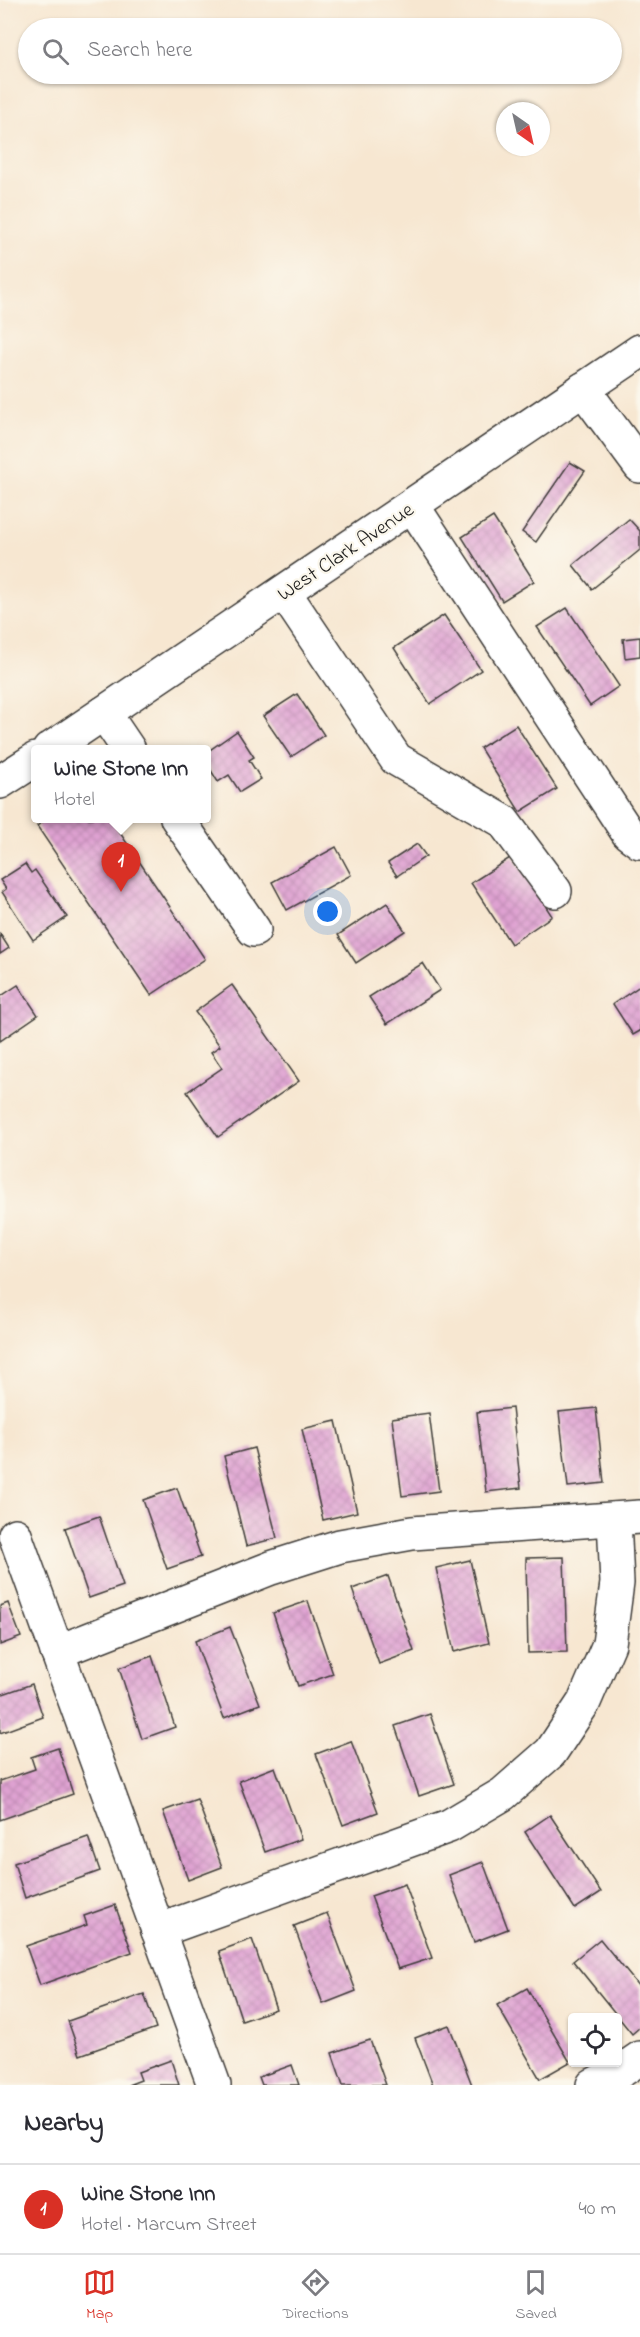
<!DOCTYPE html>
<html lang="en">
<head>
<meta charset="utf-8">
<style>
  body { margin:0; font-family:"Indie Flower",sans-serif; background:#f7f7f7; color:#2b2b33 }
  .controls { position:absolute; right:18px; bottom:18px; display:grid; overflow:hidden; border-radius:6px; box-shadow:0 2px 4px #0004 }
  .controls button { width:54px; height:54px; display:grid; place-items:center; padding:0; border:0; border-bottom:2px solid #e1e1e2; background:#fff; color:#2b2b33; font:30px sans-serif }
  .compass { position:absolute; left:496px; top:102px; width:54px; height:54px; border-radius:50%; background:#fff; box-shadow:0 2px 4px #0004; rotate:146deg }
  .you { position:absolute; left:328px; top:912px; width:21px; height:21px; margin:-15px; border:4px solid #fff; border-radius:50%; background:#1a73e8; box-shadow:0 0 0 9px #1a73e833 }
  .badge { display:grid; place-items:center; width:39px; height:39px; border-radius:50%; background:#d93025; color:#fff; font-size:20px; font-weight:700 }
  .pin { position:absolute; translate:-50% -50px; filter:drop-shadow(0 2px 3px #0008) }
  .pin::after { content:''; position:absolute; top:32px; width:21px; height:18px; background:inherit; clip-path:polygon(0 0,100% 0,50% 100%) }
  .popup { position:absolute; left:31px; top:745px; width:180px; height:78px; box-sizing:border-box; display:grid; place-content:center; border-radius:6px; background:#fff; filter:drop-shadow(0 2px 4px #0005); font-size:20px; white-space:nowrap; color:#7c7c81 }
  .popup b { font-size:22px; color:#2b2b33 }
  .popup::after { content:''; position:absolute; left:50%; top:100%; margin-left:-12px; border:12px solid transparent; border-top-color:#fff }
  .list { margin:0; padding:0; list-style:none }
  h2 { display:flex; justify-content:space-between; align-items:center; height:78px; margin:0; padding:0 24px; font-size:26px }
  h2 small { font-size:20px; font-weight:400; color:#7c7c81 }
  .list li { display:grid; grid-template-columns:39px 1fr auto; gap:18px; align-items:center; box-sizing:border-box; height:90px; padding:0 24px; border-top:2px solid #e1e1e2 }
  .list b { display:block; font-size:22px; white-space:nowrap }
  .list p { margin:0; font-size:20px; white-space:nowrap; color:#7c7c81 }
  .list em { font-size:20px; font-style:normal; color:#7c7c81 }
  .icon { flex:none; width:33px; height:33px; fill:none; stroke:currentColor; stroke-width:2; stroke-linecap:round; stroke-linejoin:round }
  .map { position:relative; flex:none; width:640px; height:2085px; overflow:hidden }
  .search { position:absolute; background:#fff; box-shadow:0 2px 4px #0004; left:18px; right:18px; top:18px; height:66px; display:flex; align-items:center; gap:15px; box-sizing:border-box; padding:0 21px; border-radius:33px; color:#7c7c81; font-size:22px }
  .sheet { height:168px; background:#fff }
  nav { display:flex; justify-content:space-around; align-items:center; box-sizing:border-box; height:84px; border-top:2px solid #e1e1e2; background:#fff; font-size:16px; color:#7c7c81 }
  nav a { display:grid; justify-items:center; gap:3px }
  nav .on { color:#d93025 }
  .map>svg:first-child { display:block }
</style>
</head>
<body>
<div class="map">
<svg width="640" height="2085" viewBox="0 0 640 2085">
  <defs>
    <pattern id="building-cross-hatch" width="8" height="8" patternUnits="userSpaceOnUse" patternTransform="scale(1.5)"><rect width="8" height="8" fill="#dfa2d2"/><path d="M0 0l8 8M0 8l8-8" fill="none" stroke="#bf8bb4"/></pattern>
  </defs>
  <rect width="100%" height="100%" fill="#fbf7ec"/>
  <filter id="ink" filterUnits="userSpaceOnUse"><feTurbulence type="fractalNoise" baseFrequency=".0167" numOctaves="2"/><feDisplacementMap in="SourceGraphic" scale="12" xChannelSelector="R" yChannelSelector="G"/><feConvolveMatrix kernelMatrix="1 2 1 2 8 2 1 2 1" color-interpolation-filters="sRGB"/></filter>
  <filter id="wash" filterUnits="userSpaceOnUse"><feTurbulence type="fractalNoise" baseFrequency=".008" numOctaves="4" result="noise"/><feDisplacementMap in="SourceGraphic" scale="24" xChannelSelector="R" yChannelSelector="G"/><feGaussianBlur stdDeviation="1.35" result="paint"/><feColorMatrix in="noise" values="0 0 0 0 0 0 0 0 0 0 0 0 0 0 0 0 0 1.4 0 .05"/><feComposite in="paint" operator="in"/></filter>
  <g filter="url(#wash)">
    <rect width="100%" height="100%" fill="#f7e7d1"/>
    <g id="blocks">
      <!-- building -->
      <g fill="url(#building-cross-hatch)">
        <polygon points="570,462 585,471 536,542 522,532"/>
        <polygon points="493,517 534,581 502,601 462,537"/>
        <polygon points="629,519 640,531 640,550 592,589 573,565"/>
        <polygon points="567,608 619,686 590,706 537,627"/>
        <polygon points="444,615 481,670 430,704 394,648"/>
        <polygon points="640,637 640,656 625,658 623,639"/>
        <polygon points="297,694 324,735 291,757 263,716"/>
        <polygon points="516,725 557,789 520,812 480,748"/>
        <polygon points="237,731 254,757 249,760 261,779 240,792 229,775 218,782 207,764 207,752"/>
        <polygon points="48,818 110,818 205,959 151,995 37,826"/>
        <polygon points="417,844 426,856 397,876 388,863"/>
        <polygon points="336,847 351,875 287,910 272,882"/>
        <polygon points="513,856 552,916 511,944 471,883"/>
        <polygon points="25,864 31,873 35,870 67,917 33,940 2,892 6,889 0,880"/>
        <polygon points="387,903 405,931 356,963 338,935"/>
        <polygon points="0,934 9,948 0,954"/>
        <polygon points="423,963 440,990 387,1024 369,997"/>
        <polygon points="18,985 38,1015 0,1041 0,997"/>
        <polygon points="232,985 299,1081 218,1137 187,1092 222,1068 211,1052 220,1046 195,1012"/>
        <polygon points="640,986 640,1031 633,1035 613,1004"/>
        <polygon points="512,1408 521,1488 486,1492 477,1412"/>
        <polygon points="596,1408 604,1483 568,1487 559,1412"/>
        <polygon points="429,1413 439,1491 402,1496 392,1418"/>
        <polygon points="336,1421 357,1512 323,1520 302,1429"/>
        <polygon points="254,1448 277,1538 246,1546 224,1456"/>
        <polygon points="177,1488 201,1557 167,1569 143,1500"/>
        <polygon points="99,1516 123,1586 89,1598 65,1528"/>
        <polygon points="564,1557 567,1652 528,1653 526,1558"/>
        <polygon points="470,1560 489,1643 454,1652 436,1568"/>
        <polygon points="388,1576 414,1651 379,1664 352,1589"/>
        <polygon points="308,1601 333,1674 298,1686 273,1613"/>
        <polygon points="8,1603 21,1637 0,1645 0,1606"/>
        <polygon points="230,1627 260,1704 224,1718 195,1641"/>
        <polygon points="152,1656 175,1727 142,1739 119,1668"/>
        <polygon points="32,1684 43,1717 0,1733 0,1695"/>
        <polygon points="430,1714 454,1784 419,1796 395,1726"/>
        <polygon points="351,1741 378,1812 343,1825 316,1754"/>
        <polygon points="58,1748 73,1794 0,1820 0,1781 35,1769 31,1757"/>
        <polygon points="275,1767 301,1839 265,1852 239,1781"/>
        <polygon points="197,1799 222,1867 188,1880 163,1811"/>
        <polygon points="550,1815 601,1892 575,1909 525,1832"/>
        <polygon points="88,1837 100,1871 25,1898 14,1863"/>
        <polygon points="483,1862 508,1929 474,1942 449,1875"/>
        <polygon points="405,1884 432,1958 398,1969 371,1896"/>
        <polygon points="115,1905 132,1952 40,1985 26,1946 87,1925 84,1916"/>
        <polygon points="327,1913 356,1991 323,2004 294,1926"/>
        <polygon points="252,1939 276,2009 242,2021 219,1951"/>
        <polygon points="600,1939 640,1988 640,2027 632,2034 573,1961"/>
        <polygon points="527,1988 570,2062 540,2079 497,2005"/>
        <polygon points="144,1994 156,2028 80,2055 68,2021"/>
        <polygon points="449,2025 472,2085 433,2085 415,2038"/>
        <polygon points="370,2040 386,2085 343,2085 332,2053"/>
        <polygon points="171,2060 179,2085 128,2085 141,2080 138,2072"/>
        <polygon points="292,2065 299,2085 262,2085 259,2077"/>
      </g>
    </g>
  </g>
  <g filter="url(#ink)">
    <use href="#blocks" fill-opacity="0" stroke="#3d3a37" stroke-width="1.5"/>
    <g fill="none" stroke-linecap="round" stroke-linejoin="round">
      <defs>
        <g id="minor">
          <polyline points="583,389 640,466"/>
          <polyline points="412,505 628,833 640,842"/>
          <polyline points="284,592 396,759 503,821 555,891"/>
          <polyline points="104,713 129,750"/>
          <polyline points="177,818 254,930"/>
          <polyline points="15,1535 214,2085"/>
          <polyline points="57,1652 271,1568 340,1546 412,1533 640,1517"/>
          <polyline points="158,1931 449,1826 503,1794 551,1752 584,1702 609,1644 617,1583 614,1519"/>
          <polyline points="593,2085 621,2071 640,2058"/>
        </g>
        <g id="major">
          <polyline points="49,750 640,351"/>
          <polyline points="0,782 36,759"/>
        </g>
      </defs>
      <!-- minor casing -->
      <use href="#minor" stroke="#3d3a37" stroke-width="36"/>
      <!-- major casing -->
      <use href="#major" stroke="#3d3a37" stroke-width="36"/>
      <!-- minor -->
      <use href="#minor" stroke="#fff" stroke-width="33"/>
      <!-- major -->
      <use href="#major" stroke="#fff" stroke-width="33"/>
    </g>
  </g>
  <g text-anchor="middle" stroke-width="4.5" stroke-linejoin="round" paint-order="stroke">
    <!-- street labels -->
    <g font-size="21" fill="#1c1c1c" stroke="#fbf7ec">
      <text transform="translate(345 551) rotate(-34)" y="7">West Clark Avenue</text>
    </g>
  </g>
</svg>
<div class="controls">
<button><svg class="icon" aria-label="locate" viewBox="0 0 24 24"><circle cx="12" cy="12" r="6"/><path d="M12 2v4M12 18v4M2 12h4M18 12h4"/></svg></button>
</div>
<svg class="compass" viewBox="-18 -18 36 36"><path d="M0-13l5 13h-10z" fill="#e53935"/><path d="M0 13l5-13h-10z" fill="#7c7c81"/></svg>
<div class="you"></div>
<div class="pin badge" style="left:121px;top:892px">1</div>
<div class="popup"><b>Wine Stone Inn</b>Hotel</div>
<div class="search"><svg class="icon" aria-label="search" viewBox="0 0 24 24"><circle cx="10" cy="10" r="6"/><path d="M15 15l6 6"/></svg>Search here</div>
</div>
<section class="sheet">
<h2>Nearby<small></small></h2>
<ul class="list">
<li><span class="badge">1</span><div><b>Wine Stone Inn</b><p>Hotel · Marcum Street</p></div><em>40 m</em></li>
</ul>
</section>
<nav>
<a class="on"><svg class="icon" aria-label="map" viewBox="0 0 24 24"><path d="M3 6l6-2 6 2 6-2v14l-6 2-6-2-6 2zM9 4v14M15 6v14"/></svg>Map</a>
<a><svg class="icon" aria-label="directions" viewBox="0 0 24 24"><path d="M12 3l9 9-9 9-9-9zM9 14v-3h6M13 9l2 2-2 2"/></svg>Directions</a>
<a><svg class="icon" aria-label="saved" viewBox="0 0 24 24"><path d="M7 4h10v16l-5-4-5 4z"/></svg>Saved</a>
</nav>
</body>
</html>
